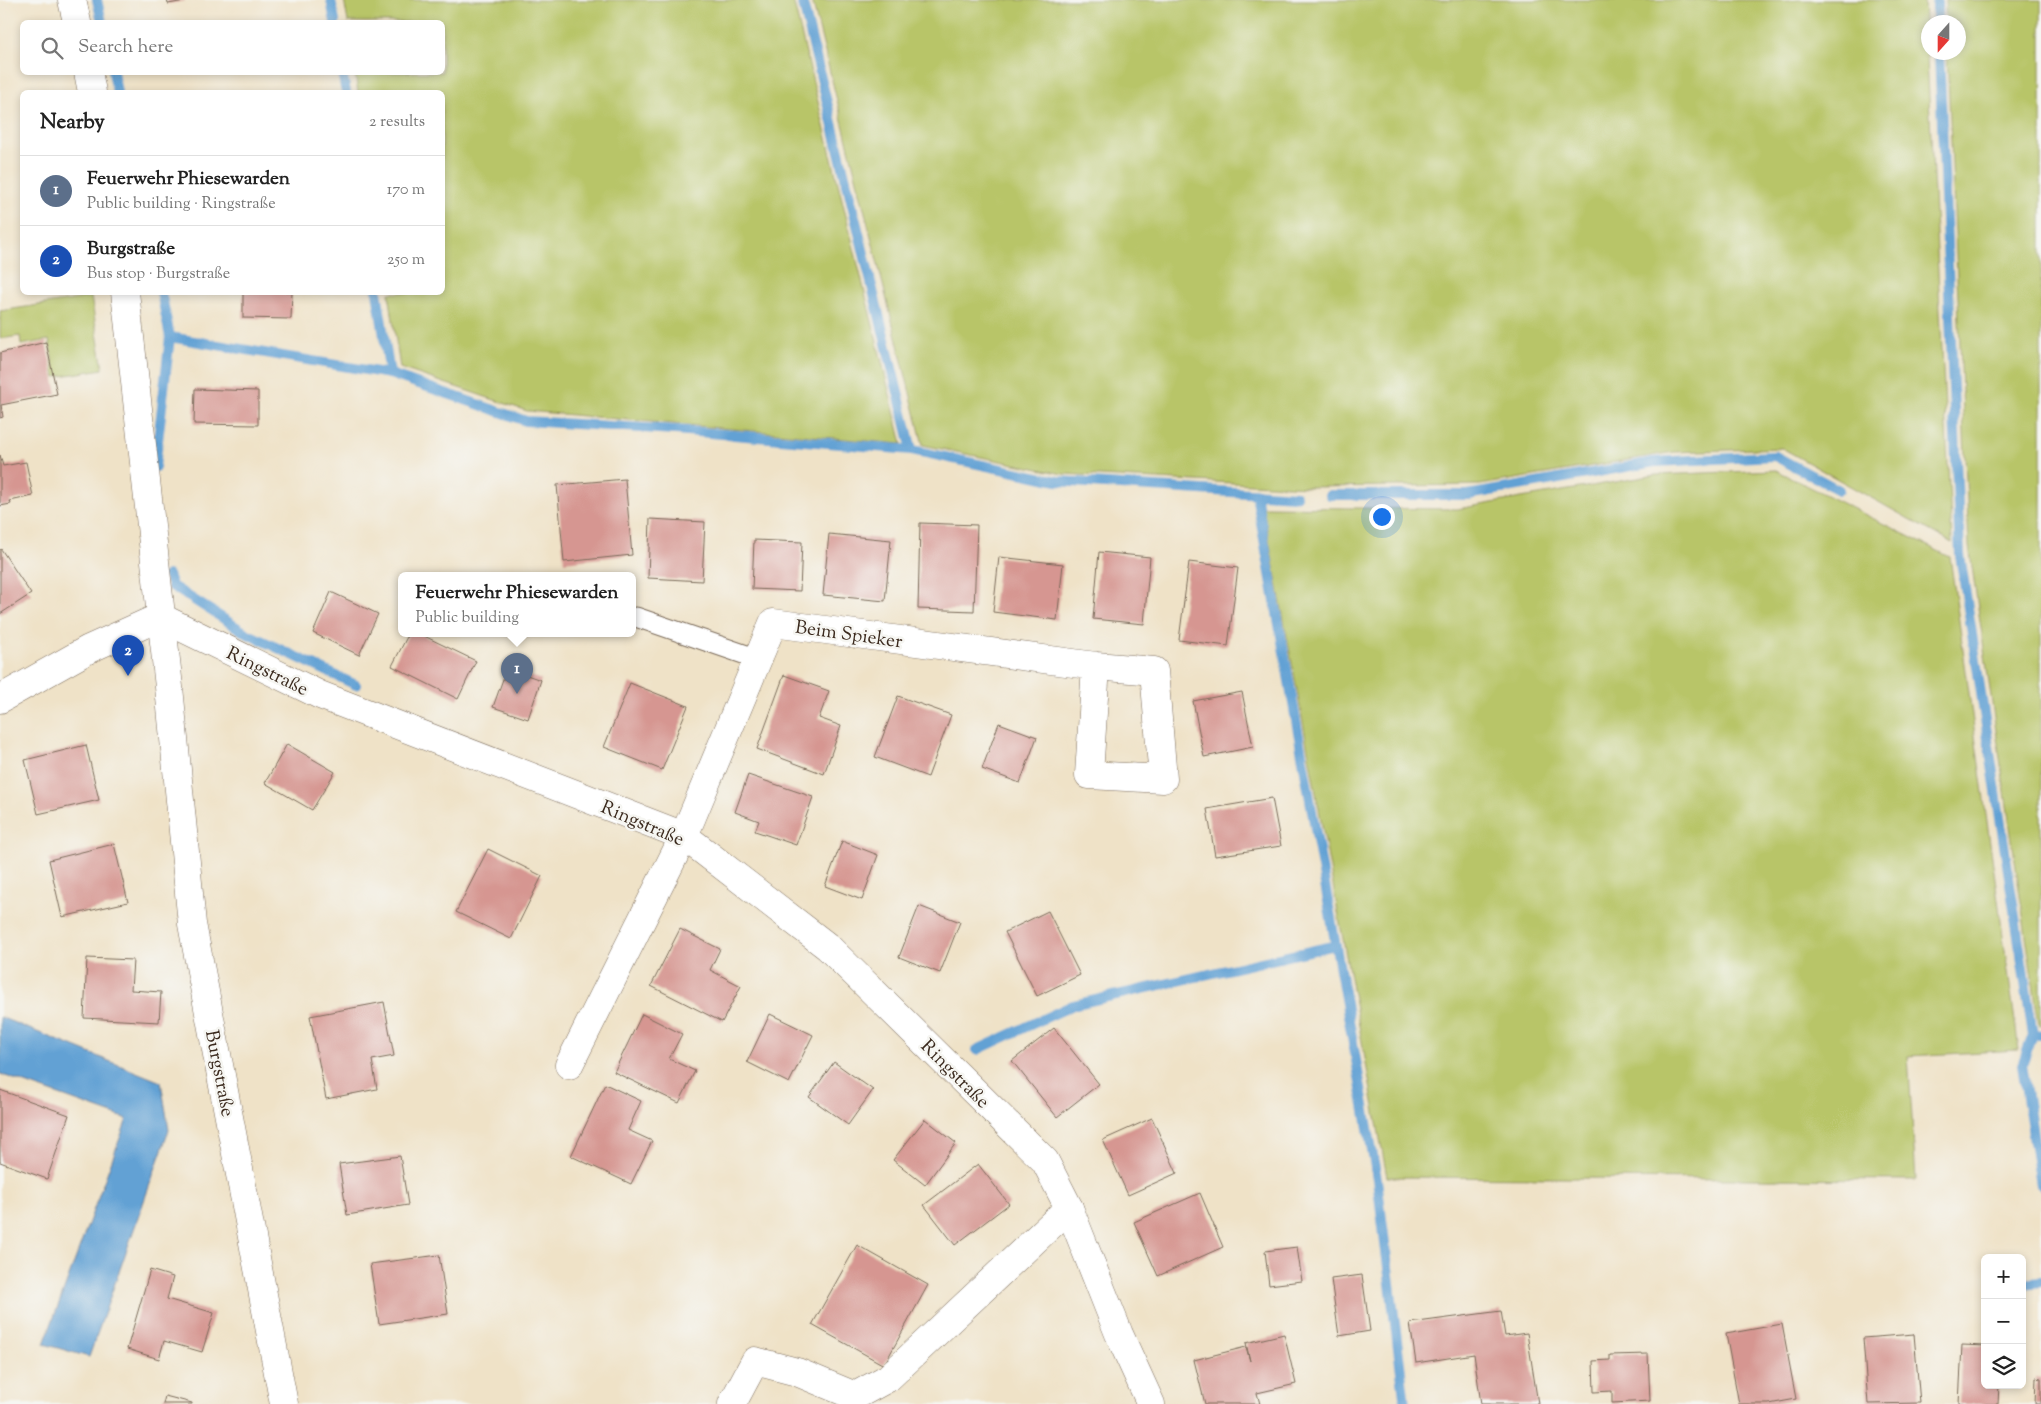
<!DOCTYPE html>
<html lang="en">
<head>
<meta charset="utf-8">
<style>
  body { margin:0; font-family:"Sorts Mill Goudy",serif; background:#f2f2f2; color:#222 }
  .controls { position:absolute; right:15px; bottom:15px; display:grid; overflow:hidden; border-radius:8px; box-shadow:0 2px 8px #0003 }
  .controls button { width:45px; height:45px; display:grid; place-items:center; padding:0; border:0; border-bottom:1px solid #e0e0e0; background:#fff; color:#222; font:25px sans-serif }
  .compass { position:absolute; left:1921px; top:15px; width:45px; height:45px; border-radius:50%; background:#fff; box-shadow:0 2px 8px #0003; rotate:201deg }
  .you { position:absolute; left:1381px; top:516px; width:18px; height:18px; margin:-12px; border:4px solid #fff; border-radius:50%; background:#1a73e8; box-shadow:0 0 0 8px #1a73e833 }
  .badge { display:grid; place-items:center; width:32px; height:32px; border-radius:50%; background:#b45309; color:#fff; font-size:16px; font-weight:700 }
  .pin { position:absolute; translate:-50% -41px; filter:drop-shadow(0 1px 2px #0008) }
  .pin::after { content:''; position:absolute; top:26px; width:18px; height:15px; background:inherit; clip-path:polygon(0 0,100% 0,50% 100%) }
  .popup { position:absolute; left:398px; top:572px; width:238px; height:65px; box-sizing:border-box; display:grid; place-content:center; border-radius:8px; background:#fff; filter:drop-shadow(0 1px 4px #0005); font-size:16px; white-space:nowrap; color:#767676 }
  .popup b { font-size:19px; color:#222 }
  .popup::after { content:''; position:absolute; left:50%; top:100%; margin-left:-10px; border:10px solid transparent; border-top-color:#fff }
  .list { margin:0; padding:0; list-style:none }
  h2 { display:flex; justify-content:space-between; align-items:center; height:65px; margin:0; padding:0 20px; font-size:21px }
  h2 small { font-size:16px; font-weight:400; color:#767676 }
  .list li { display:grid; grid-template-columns:32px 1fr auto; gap:15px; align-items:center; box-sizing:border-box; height:70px; padding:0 20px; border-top:1px solid #e0e0e0 }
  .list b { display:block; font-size:19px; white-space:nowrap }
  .list p { margin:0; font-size:16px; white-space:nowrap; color:#767676 }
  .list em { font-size:16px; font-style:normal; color:#767676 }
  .icon { flex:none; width:28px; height:28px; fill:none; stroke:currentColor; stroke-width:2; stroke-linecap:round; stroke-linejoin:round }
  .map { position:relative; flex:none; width:2041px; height:1404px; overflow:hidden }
  .search { position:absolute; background:#fff; box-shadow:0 2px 8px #0003; left:20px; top:20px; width:425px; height:55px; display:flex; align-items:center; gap:12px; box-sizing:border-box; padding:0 18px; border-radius:8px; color:#767676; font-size:19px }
  .panel { position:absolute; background:#fff; box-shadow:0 2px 8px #0003; left:20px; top:90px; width:425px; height:205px; border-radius:8px }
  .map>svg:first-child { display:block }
</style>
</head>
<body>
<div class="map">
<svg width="2041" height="1404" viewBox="0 0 2041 1404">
  <rect width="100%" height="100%" fill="#f6f6f2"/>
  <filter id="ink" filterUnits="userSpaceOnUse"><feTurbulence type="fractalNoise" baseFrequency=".02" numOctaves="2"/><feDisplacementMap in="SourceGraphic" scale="10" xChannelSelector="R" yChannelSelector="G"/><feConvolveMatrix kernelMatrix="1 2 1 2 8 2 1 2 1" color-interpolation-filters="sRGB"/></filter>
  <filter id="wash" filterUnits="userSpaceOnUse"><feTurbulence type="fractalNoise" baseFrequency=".0096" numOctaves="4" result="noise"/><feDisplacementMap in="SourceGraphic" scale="20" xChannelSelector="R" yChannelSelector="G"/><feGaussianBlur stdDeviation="1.12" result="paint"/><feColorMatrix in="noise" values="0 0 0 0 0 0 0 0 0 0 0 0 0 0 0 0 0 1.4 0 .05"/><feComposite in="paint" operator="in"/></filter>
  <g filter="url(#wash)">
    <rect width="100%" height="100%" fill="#efe2c7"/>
    <!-- green -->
    <g fill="#b8c567" stroke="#7a7842">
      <polygon points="344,0 793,0 902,444 527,411 400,368 389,293 442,292 442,92 358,92 355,73 442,72 442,22 348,22"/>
      <polygon points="812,0 1924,0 1952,543 1782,448 1674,452 1480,485 1309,487 1063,474 923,445"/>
      <polygon points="1945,0 2041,0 2041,1025 2039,1025 1969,546 1947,53 1958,52 1958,22 1946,22"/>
      <polygon points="91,297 103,369 55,377 49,340 21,345 20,336 0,339 0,311"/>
      <polygon points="1776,470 1950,557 2019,1050 1908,1056 1916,1180 1387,1177 1263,507 1457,509 1656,475"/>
    </g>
    <!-- water -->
    <polygon fill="#62a1d4" stroke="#4e6679" points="0,1017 161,1082 169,1130 89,1357 44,1344 127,1119 0,1074"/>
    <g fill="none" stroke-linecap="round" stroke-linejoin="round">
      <!-- stream -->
      <g stroke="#62a1d4" stroke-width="10">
        <polyline points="97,0 102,22"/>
        <polyline points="331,0 335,22"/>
        <polyline points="802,0 912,450"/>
        <polyline points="1937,3 1937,22"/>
        <polyline points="1939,52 1960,555 2033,1035 2041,1035"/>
        <polyline points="113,72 117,92"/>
        <polyline points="342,72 346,92"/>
        <polyline points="377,292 390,374"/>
        <polyline points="170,337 390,374 526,421 675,430 912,450 1057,481 1296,496"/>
        <polyline points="155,467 170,337 161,292"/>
        <polyline points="1256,494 1377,1179 1405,1404"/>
        <polyline points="1330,495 1468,495 1654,462 1775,456 1839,490"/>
        <polyline points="168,575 172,586 246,633 356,685"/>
        <polyline points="2033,1035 2022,1065 2041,1185"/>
        <polyline points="977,1050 1073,1005 1336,945"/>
        <polyline points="2022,1284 2041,1282"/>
      </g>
    </g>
    <g id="blocks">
      <!-- building -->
      <g fill="#d69691">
        <polygon points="167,0 185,0 185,1 168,4"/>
        <polygon points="243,292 292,292 291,319 243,318"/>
        <polygon points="46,342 57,394 1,405 3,417 0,418 0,353"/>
        <polygon points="195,389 258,391 258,425 194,424"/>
        <polygon points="0,455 3,466 26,462 33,496 10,501 11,504 0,506"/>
        <polygon points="625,479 632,555 564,562 557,485"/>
        <polygon points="650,519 705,522 702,581 648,578"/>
        <polygon points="920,523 977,525 974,611 918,609"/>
        <polygon points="829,534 891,540 885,601 823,595"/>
        <polygon points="754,540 802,542 800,591 752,589"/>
        <polygon points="1,549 31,594 0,614 0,550"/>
        <polygon points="1099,552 1150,557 1144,624 1093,619"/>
        <polygon points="999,557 1063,564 1057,620 993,612"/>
        <polygon points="1189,562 1238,568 1228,646 1179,640"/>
        <polygon points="331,592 378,614 359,655 313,633"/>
        <polygon points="409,633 418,633 476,661 458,699 392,666"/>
        <polygon points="507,668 541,680 528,719 493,707"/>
        <polygon points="784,675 829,691 819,718 841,726 824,774 757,749"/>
        <polygon points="630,683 688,706 662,770 604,747"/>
        <polygon points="1242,692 1253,747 1204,757 1193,701"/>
        <polygon points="898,696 951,715 928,777 875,757"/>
        <polygon points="999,723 1037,737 1020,783 982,769"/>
        <polygon points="287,744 335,772 312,810 265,783"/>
        <polygon points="86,745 99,800 38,814 25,760"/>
        <polygon points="748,775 813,797 796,845 755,831 759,821 735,812"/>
        <polygon points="1272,798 1281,846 1215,856 1207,809"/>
        <polygon points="842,841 878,855 862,900 825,886"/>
        <polygon points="114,844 128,902 62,917 49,860"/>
        <polygon points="488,849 542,876 511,939 456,912"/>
        <polygon points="919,906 960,922 940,973 899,957"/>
        <polygon points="1048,911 1080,975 1037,996 1005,932"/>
        <polygon points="680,929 720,949 710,970 741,986 722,1022 651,986"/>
        <polygon points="87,958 133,960 131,990 161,992 159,1022 84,1018"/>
        <polygon points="384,1002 394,1056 372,1060 377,1089 326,1099 310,1016"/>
        <polygon points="642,1014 682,1034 669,1059 695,1071 679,1103 614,1072"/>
        <polygon points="770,1014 813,1035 789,1083 747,1062"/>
        <polygon points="1054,1028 1099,1084 1057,1117 1012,1061"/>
        <polygon points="834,1062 873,1090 848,1125 809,1097"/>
        <polygon points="605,1084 641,1101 628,1130 652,1141 631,1184 571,1156"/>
        <polygon points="0,1090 69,1115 47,1179 0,1162"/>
        <polygon points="1152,1118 1177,1173 1128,1195 1103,1140"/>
        <polygon points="925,1119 956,1143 925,1185 893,1160"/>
        <polygon points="400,1156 408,1205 347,1215 339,1164"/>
        <polygon points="978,1164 1009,1204 955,1245 924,1205"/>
        <polygon points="1200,1193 1223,1247 1158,1276 1134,1222"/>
        <polygon points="857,1245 928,1285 884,1365 812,1325"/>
        <polygon points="1297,1247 1302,1281 1269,1285 1265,1251"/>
        <polygon points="439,1255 448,1314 379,1324 370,1264"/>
        <polygon points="150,1270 173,1277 167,1299 214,1313 202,1352 164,1341 159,1359 127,1349"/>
        <polygon points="1362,1275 1370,1331 1339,1336 1331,1279"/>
        <polygon points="1501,1311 1505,1336 1527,1333 1538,1404 1481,1404 1474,1354 1416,1363 1410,1323"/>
        <polygon points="1782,1324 1796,1399 1769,1404 1739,1404 1726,1334"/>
        <polygon points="1284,1334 1296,1384 1257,1393 1260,1404 1205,1404 1194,1360 1246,1347 1250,1361 1246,1343"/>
        <polygon points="1914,1334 1920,1403 1868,1404 1863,1338"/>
        <polygon points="1962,1345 1985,1346 1985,1385 1999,1385 1998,1404 1959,1404"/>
        <polygon points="1648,1354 1650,1401 1612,1403 1612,1391 1594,1392 1593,1361 1610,1360 1610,1355"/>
        <polygon points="2036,1377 2041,1378 2041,1404 2035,1404"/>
        <polygon points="165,1396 192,1403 192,1404 163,1404"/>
      </g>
    </g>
  </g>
  <g filter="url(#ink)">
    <use href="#blocks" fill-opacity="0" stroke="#7a6a59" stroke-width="1"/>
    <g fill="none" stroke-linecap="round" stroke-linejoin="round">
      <defs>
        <polyline id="lane" points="636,617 758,659"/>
        <g id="street">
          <polyline points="72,0 77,22"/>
          <polyline points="88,72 92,92"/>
          <polyline points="125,292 169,687 192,924 284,1404"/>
          <polyline points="160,617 320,695 684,836 828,947 1045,1161 1069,1208 1119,1334 1151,1404"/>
          <polyline points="0,699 89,649 160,617"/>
          <polyline points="569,1065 684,836 773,623 1096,666 1154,671 1163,779 1089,775 1096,666"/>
          <polyline points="732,1404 755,1361 797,1372 855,1396 888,1378 1069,1208"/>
        </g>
      </defs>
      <!-- lane casing -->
      <use href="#lane" stroke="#7a6a59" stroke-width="21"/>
      <!-- street casing -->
      <use href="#street" stroke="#7a6a59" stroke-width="29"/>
      <!-- lane -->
      <use href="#lane" stroke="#fff" stroke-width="19"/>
      <!-- street -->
      <use href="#street" stroke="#fff" stroke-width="28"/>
    </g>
  </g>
  <g text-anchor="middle" stroke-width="5" stroke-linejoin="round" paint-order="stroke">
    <!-- street labels -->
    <g font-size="19" fill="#3b2a1e" stroke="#f6f6f2">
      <text transform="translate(849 633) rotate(8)" y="7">Beim Spieker</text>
      <text transform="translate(268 670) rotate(26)" y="7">Ringstraße</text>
      <text transform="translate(643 822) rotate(23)" y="7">Ringstraße</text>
      <text transform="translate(221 1073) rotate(79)" y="7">Burgstraße</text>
      <text transform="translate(956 1073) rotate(45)" y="7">Ringstraße</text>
    </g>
  </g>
</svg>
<div class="controls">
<button>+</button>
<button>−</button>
<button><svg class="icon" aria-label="layers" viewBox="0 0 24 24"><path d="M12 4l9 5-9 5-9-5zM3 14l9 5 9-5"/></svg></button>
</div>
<svg class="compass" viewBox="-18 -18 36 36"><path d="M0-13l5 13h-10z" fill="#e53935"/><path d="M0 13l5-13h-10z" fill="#767676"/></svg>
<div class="you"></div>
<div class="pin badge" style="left:517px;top:694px;background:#5c6f8a">1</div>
<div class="popup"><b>Feuerwehr Phiesewarden</b>Public building</div>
<div class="pin badge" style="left:128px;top:676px;background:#1a4fb4">2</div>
<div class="search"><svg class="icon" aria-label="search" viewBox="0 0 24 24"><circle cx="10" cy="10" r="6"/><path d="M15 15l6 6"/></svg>Search here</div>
<section class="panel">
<h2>Nearby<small>2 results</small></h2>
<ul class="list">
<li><span class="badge" style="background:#5c6f8a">1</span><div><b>Feuerwehr Phiesewarden</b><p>Public building · Ringstraße</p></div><em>170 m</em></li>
<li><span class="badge" style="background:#1a4fb4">2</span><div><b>Burgstraße</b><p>Bus stop · Burgstraße</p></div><em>250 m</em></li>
</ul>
</section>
</div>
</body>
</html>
